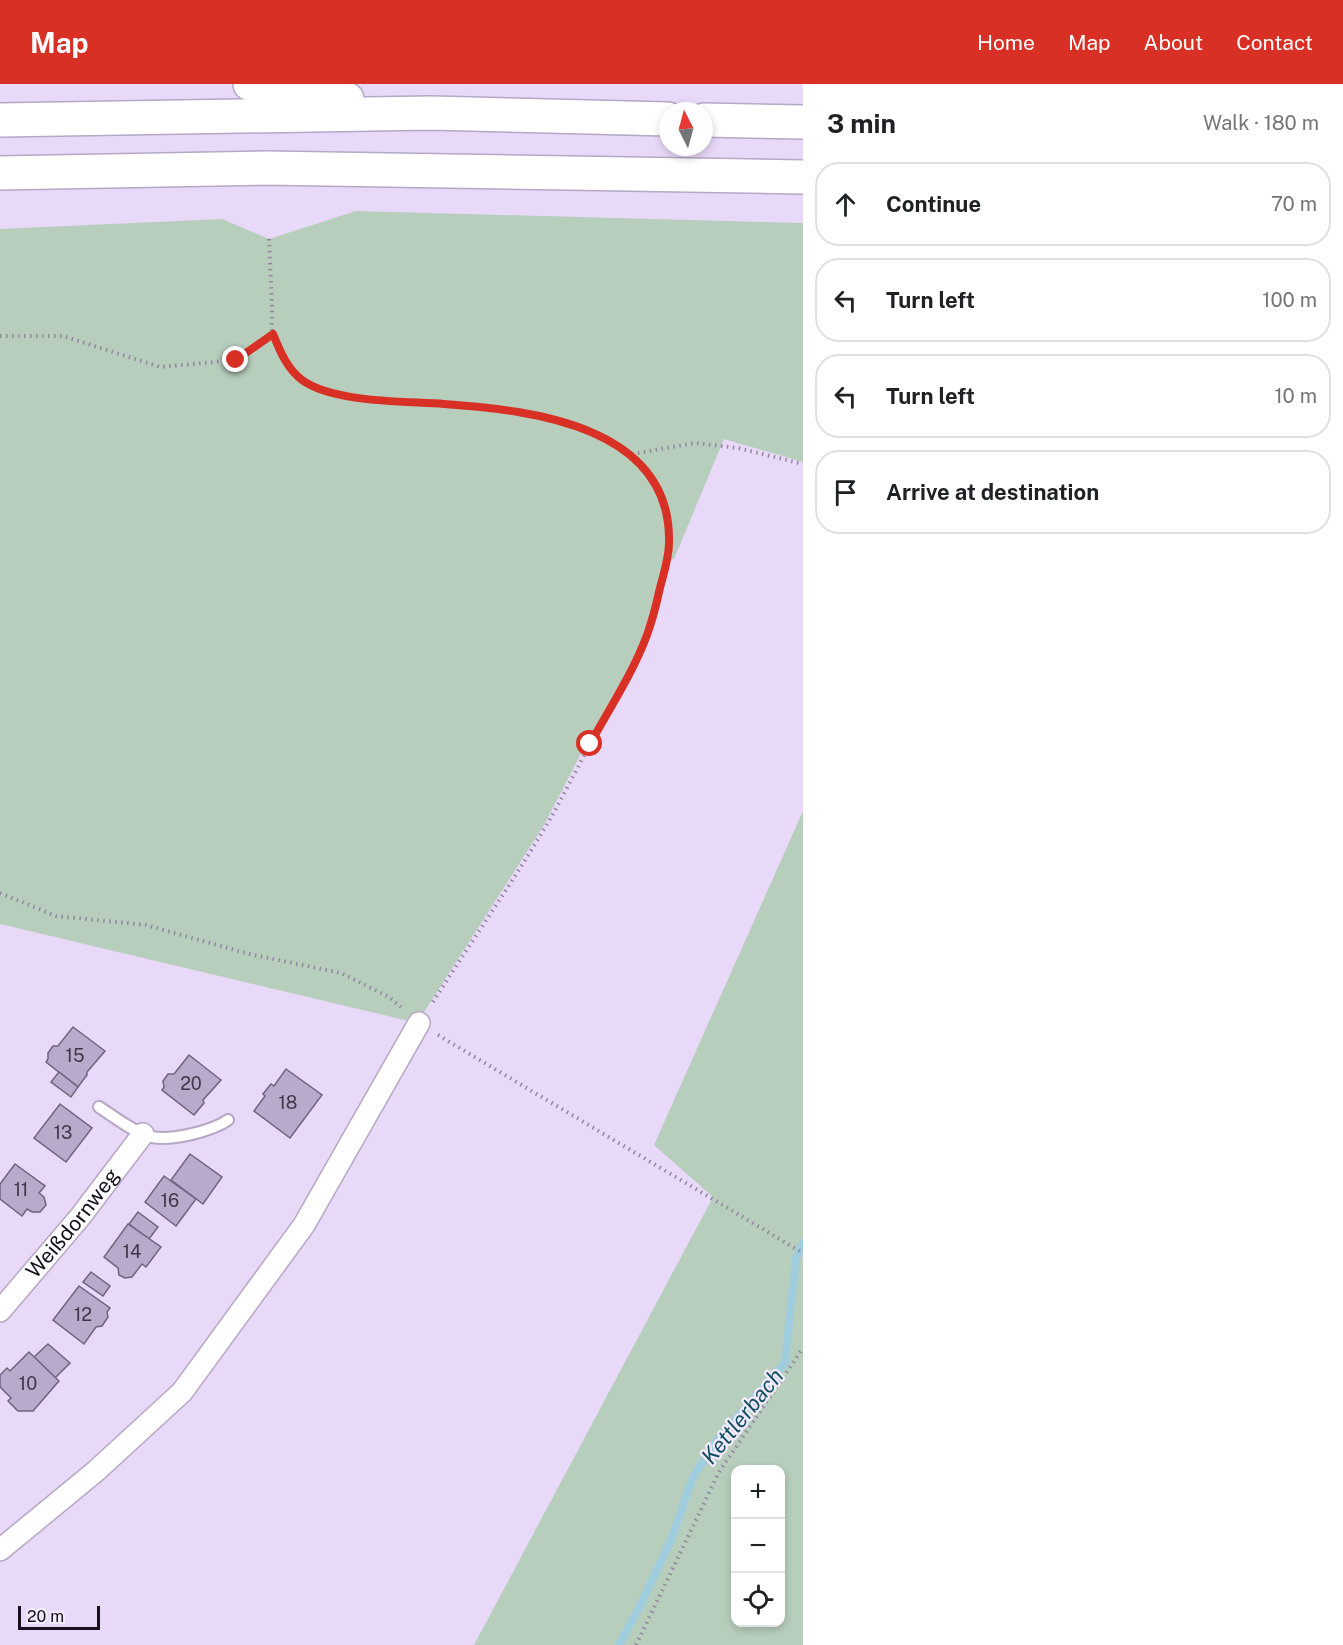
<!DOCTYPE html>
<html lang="en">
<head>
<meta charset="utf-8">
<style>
  body { margin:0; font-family:"Public Sans",sans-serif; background:#f6f6f6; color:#202124 }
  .controls { position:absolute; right:18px; bottom:18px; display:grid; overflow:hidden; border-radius:12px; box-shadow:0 3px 9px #0003 }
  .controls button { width:54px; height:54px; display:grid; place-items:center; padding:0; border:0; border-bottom:2px solid #e0e0e0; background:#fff; color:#202124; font:30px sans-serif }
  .compass { position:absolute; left:659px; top:18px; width:54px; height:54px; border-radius:50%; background:#fff; box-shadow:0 3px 9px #0003; rotate:354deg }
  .scale { position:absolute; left:18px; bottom:15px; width:82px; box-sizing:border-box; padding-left:6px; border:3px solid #17111c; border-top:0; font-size:16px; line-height:21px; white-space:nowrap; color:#17111c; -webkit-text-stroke:4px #f3eafd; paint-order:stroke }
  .stop { position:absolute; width:18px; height:18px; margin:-14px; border:4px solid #d93025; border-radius:50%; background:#fff }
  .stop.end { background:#d93025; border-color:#fff; box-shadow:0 2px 6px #0008 }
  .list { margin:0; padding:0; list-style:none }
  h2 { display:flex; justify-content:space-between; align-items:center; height:78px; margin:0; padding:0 24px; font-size:26px }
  h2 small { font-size:20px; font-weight:400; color:#757577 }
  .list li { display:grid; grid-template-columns:39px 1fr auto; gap:18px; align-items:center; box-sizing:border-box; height:84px; margin:0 12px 12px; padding:0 12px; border:2px solid #e0e0e0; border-radius:24px }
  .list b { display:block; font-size:22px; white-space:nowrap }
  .list em { font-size:20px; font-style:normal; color:#757577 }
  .icon { flex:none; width:33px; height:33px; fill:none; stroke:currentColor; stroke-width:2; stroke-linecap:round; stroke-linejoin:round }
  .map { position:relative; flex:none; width:803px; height:1561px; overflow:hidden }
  header { display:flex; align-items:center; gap:36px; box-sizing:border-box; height:84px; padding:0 30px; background:#d93025; color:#fff }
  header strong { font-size:28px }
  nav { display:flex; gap:33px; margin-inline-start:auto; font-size:21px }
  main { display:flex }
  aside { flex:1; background:#fff }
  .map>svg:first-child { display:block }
</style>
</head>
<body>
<header>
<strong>Map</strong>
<nav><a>Home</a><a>Map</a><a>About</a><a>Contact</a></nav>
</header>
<main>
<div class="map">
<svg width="803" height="1561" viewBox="0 0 803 1561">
  <rect width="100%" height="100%" fill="#e9d9f9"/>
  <!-- green -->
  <g fill="#b8cebd" fill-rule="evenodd">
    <polygon points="356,127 803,139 803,378 724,355 674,475 663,477 645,552 635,573 596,641 544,741 417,939 0,840 0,145 222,135 269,155"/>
    <path d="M 803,727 L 803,1561 L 474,1561 L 713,1113 L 654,1061 ZM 736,1386 L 780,1386 L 780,1538 L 736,1538 Z"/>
  </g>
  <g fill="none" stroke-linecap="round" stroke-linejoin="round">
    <!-- stream -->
    <polyline stroke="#a0cdde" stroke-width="8" points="619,1561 638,1526 671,1456 693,1393 718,1355 785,1279 796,1174 803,1159"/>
  </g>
  <!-- building -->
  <g fill="#b7aaca" stroke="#6f637f" stroke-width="1.5">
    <polygon points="73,943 105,967 87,988 87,991 78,1003 46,978 48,975 48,969 53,962 58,962"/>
    <polygon points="189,971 221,996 203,1016 204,1019 194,1031 162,1006 164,1003 163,997 168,990 174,990"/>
    <polygon points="286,985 322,1011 290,1054 254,1027 265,1012 263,1010 271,1000 274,1002"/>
    <polygon points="59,988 78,1003 71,1013 51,998"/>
    <polygon points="60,1020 92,1044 66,1078 34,1054"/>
    <polygon points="190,1070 222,1093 203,1120 171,1096"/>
    <polygon points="15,1080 45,1102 39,1109 44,1113 46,1121 40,1128 32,1128 27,1125 22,1132 0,1115 0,1100"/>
    <polygon points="164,1092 196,1115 176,1142 145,1118"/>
    <polygon points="138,1128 158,1143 149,1155 129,1140"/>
    <polygon points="128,1140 161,1163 146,1183 142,1180 132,1193 125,1194 119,1191 118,1184 104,1173"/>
    <polygon points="91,1188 110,1202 103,1212 83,1198"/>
    <polygon points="79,1202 110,1224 107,1228 108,1233 102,1242 96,1243 84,1260 53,1236"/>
    <polygon points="48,1260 70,1279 55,1294 34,1273"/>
    <polygon points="29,1268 59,1297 33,1327 18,1327 8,1317 11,1314 0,1303 0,1291 7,1284 10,1287"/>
  </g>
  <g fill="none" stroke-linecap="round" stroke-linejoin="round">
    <defs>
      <path id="lane" d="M 99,1023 C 113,1032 136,1050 152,1053 C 172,1057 212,1047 228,1036"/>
      <g id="street">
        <path id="s1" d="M 0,1227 L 80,1133 L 143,1050"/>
        <polyline points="0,1466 96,1387 182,1308 304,1141 419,939"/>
      </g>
      <g id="highway">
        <polyline points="250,0 347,15"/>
        <polyline points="0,36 431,29 668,35"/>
        <polyline points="704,36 803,38"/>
        <polyline points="0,89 266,84 803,93"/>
      </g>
    </defs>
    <!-- lane casing -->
    <use href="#lane" stroke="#b6a7c5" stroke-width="14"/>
    <!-- street casing -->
    <use href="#street" stroke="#b6a7c5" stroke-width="24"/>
    <!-- highway casing -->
    <use href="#highway" stroke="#b6a7c5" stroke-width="36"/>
    <!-- path -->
    <g stroke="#92879e" stroke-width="4" stroke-dasharray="1.5 4.5" stroke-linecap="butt">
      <path d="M 269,155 C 270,177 271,200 272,222 C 272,231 271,242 273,250 C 275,261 284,277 291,285 C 325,322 414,317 462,321 C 525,327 618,339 654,397 C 682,442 664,502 648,548 C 636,585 612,619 594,653 C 578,682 563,713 546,742 C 510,802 469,861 431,921"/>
      <polyline points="0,252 63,252 160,283 236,276 273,250"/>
      <polyline points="632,370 695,359 738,364 803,380"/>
      <polyline points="0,809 56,832 146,841 249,870 341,889 389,913 401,923"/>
      <polyline points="438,951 803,1169"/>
      <polyline points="636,1561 719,1388 803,1264"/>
    </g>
    <!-- lane -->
    <use href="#lane" stroke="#fff" stroke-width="10"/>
    <!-- street -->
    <use href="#street" stroke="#fff" stroke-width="21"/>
    <!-- highway -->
    <use href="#highway" stroke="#fff" stroke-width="33"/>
  </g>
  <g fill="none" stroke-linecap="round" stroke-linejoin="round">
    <!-- route -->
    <path stroke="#d93025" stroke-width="8" d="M 236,276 L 273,250 C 280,267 287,285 302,296 C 334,319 405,317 444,320 C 532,326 672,342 669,459 C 669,475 663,491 659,508 C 656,522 652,537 647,551 C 633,589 609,625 590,660"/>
  </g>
  <g text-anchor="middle" stroke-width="4.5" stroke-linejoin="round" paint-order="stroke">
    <!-- number labels -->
    <g font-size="18" fill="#3f3748">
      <text x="75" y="978">15</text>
      <text x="191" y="1006">20</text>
      <text x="288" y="1025">18</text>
      <text x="63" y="1055">13</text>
      <text x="21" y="1112">11</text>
      <text x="170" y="1123">16</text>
      <text x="132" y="1174">14</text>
      <text x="83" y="1237">12</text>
      <text x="28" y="1306">10</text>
    </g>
    <!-- street labels -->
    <g font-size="21" fill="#17111c" stroke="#f3eafd">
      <text dy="7" stroke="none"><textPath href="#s1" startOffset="114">Weißdornweg</textPath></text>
    </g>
    <!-- water labels -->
    <g font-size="22" font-style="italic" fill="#135061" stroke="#f3eafd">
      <text transform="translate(742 1332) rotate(-51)" y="8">Kettlerbach</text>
    </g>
  </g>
</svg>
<div class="controls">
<button>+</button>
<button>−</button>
<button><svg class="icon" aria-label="locate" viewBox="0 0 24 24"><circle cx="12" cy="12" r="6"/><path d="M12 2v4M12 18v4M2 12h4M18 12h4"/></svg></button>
</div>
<svg class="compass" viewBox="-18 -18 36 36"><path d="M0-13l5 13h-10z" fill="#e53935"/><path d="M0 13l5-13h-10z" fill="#757577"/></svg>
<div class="scale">20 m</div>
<div class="stop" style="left:590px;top:660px"></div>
<div class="stop end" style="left:236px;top:276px"></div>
</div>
<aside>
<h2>3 min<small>Walk · 180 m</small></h2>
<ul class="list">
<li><svg class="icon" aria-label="ahead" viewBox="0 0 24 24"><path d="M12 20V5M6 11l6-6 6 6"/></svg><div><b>Continue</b></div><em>70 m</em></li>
<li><svg class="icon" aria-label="left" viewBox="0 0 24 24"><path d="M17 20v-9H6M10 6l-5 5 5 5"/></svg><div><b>Turn left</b></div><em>100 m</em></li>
<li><svg class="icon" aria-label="left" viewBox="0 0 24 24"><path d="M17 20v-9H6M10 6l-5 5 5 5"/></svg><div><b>Turn left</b></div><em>10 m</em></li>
<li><svg class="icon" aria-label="arrive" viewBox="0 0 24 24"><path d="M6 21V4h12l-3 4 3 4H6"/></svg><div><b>Arrive at destination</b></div></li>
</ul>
</aside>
</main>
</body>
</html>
